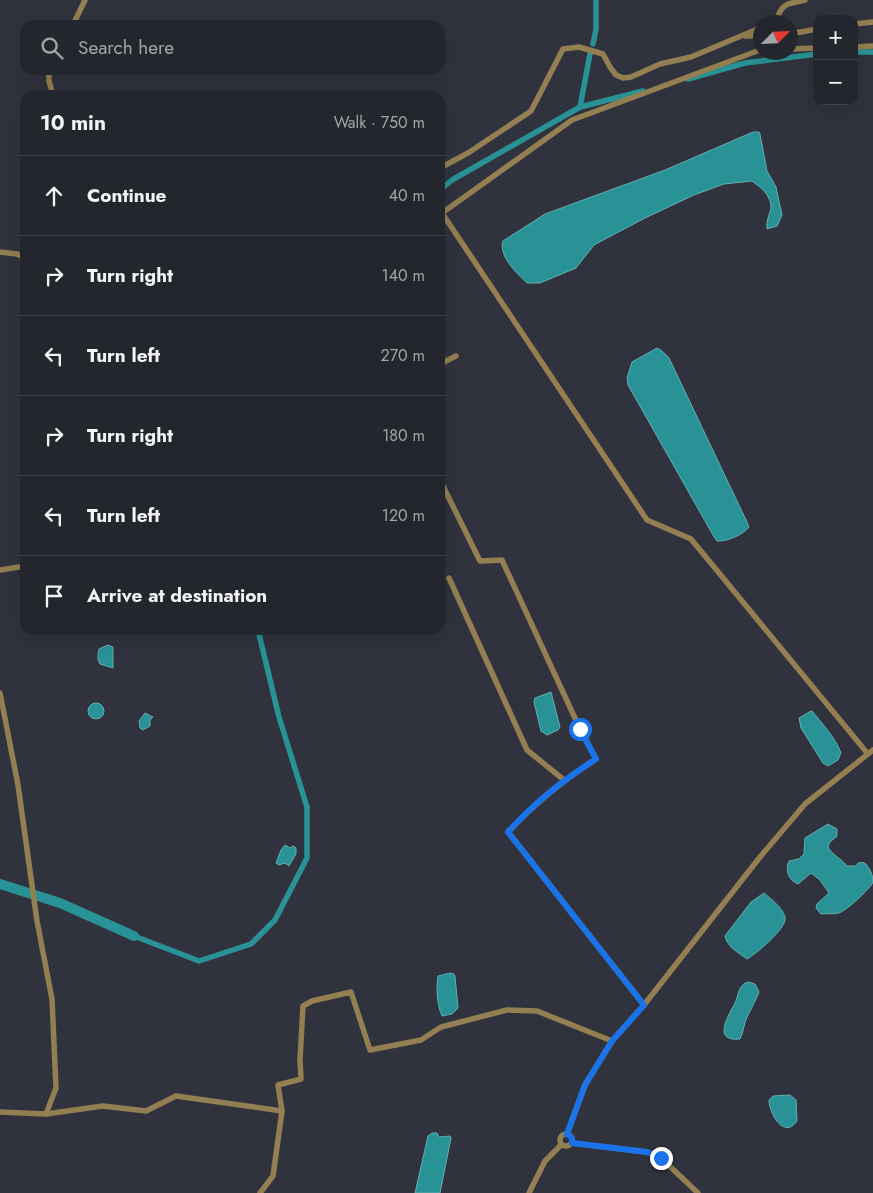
<!DOCTYPE html>
<html lang="en">
<head>
<meta charset="utf-8">
<style>
  body { margin:0; font-family:Jost,sans-serif; background:#2c2e36; color:#f1f3f6 }
  .controls { position:absolute; right:15px; top:15px; display:grid; overflow:hidden; border-radius:10px; box-shadow:0 5px 20px #0002 }
  .controls button { width:45px; height:45px; display:grid; place-items:center; padding:0; border:0; border-bottom:1px solid #41434a; background:#24262e; color:#f1f3f6; font:25px sans-serif }
  .compass { position:absolute; left:753px; top:15px; width:45px; height:45px; border-radius:50%; background:#24262e; box-shadow:0 5px 20px #0002; rotate:66deg }
  .stop { position:absolute; width:15px; height:15px; margin:-11px; border:4px solid #1a73e8; border-radius:50%; background:#fff }
  .stop.end { background:#1a73e8; border-color:#fff; box-shadow:0 1px 5px #0008 }
  .list { margin:0; padding:0; list-style:none }
  h2 { display:flex; justify-content:space-between; align-items:center; height:65px; margin:0; padding:0 20px; font-size:21px }
  h2 small { font-size:16px; font-weight:400; color:#a3a5aa }
  .list li { display:grid; grid-template-columns:32px 1fr auto; gap:15px; align-items:center; box-sizing:border-box; height:80px; padding:0 20px; border-top:1px solid #41434a }
  .list b { display:block; font-size:19px; white-space:nowrap }
  .list em { font-size:16px; font-style:normal; color:#a3a5aa }
  .icon { flex:none; width:28px; height:28px; fill:none; stroke:currentColor; stroke-width:2; stroke-linecap:round; stroke-linejoin:round }
  .map { position:relative; flex:none; width:873px; height:1193px; overflow:hidden }
  .search { position:absolute; background:#24262e; box-shadow:0 5px 20px #0002; left:20px; top:20px; width:425px; height:55px; display:flex; align-items:center; gap:12px; box-sizing:border-box; padding:0 18px; border-radius:15px; color:#a3a5aa; font-size:19px }
  .panel { position:absolute; background:#24262e; box-shadow:0 5px 20px #0002; left:20px; top:90px; width:425px; height:545px; border-radius:15px }
  .map>svg:first-child { display:block }
</style>
</head>
<body>
<div class="map">
<svg width="873" height="1193" viewBox="0 0 873 1193">
  <rect width="100%" height="100%" fill="#30333d"/>
  <!-- water -->
  <g fill="#299296" stroke="#64aeb2">
    <path d="M 753,132 L 759,132 L 760,134 L 767,171 L 776,187 L 782,215 L 777,226 L 767,229 C 766,218 771,213 771,206 C 770,194 760,187 752,181 L 724,184 L 694,195 L 645,218 L 594,245 L 576,268 L 540,283 L 527,283 C 517,274 498,255 503,241 L 545,214 L 665,170 Z"/>
    <path d="M 657,348 L 662,351 L 669,358 L 747,522 L 749,527 C 743,535 726,542 717,541 L 713,535 L 628,385 L 627,378 L 632,362 Z"/>
    <path d="M 108,645 L 113,647 L 113,668 L 100,664 C 97,659 98,654 99,649 Z"/>
    <polygon points="551,692 560,727 558,730 547,735 541,731 534,702 535,698"/>
    <circle cx="96" cy="711" r="8"/>
    <path d="M 811,711 L 813,712 C 823,725 835,737 841,753 L 838,760 L 828,766 L 823,763 L 801,728 L 799,718 Z"/>
    <polygon points="145,713 153,717 150,720 150,726 143,730 140,728 139,721"/>
    <path d="M 828,824 L 837,829 L 837,836 L 830,842 L 828,847 C 833,856 841,858 847,866 L 856,866 L 858,863 C 864,862 865,862 868,867 C 871,871 873,876 873,882 C 871,888 848,909 841,912 C 835,915 828,913 821,914 L 816,908 L 817,904 L 829,893 L 820,880 L 811,873 L 798,884 C 788,880 785,870 789,861 L 799,859 L 804,854 L 805,838 Z"/>
    <polygon points="285,845 290,848 293,846 296,848 296,854 289,866 285,863 279,865 276,863 281,850"/>
    <path d="M 764,893 C 771,899 786,910 785,920 C 784,930 756,954 747,959 C 739,953 727,947 725,936 L 751,902 Z"/>
    <path d="M 450,973 L 454,974 L 455,976 L 458,1008 L 452,1014 L 442,1016 C 437,1005 436,988 438,976 Z"/>
    <path d="M 749,982 L 755,984 L 759,992 C 756,1000 752,1007 748,1015 C 744,1022 744,1031 740,1039 C 711,1042 729,1015 736,1001 C 738,996 738,990 742,986 C 744,983 745,983 749,982 Z"/>
    <path d="M 790,1095 L 796,1100 L 797,1121 C 784,1140 769,1113 769,1100 L 773,1096 Z"/>
    <polygon points="432,1133 437,1133 439,1137 450,1136 451,1138 440,1193 415,1193 428,1136"/>
  </g>
  <g fill="none" stroke-linecap="round" stroke-linejoin="round">
    <!-- canal -->
    <g stroke="#299296" stroke-width="5.5">
      <polyline points="593,44 596,29 596,0"/>
      <polyline points="854,52 873,52"/>
      <polyline points="688,79 745,63 817,54"/>
      <polyline points="580,107 590,54"/>
      <polyline points="440,190 452,180 580,107 643,91"/>
      <polyline points="134,936 199,961 251,944 275,920 307,858 307,807 279,717 258,630"/>
    </g>
    <!-- river -->
    <polyline stroke="#299296" stroke-width="10" points="0,884 60,903 134,936"/>
    <!-- street -->
    <g stroke="#937f51" stroke-width="5.5">
      <path d="M 771,22 L 777,19 C 782,2 789,4 805,0"/>
      <polyline points="854,24 873,22"/>
      <polyline points="73,25 85,0"/>
      <polyline points="790,34 817,29"/>
      <polyline points="745,36 760,36"/>
      <polyline points="854,47 873,46"/>
      <polyline points="790,49 817,48"/>
      <polyline points="760,50 572,120 442,213 647,520 691,539 868,754"/>
      <polyline points="49,70 49,81 53,95"/>
      <polyline points="440,168 468,153 531,111 563,49 579,47 603,54 610,67 616,75 623,78 631,77 660,64 691,57 760,28"/>
      <polyline points="0,252 17,254 25,258"/>
      <polyline points="440,364 456,356"/>
      <path d="M 440,480 L 480,561 L 502,560 L 580,729 L 596,759 C 563,780 535,803 508,832 L 644,1005"/>
      <polyline points="0,570 25,566"/>
      <polyline points="449,578 527,750 564,780"/>
      <polyline points="0,693 18,785 37,921 52,999 56,1088 46,1114 0,1112"/>
      <polyline points="46,1114 103,1106 146,1111 176,1096 282,1111 278,1085 301,1079 300,1060 303,1006 312,1001 351,992 370,1050 421,1040 441,1027 507,1010 537,1011 612,1041"/>
      <circle cx="566" cy="1140" r="6"/>
      <polyline points="567,1134 585,1085 612,1041 644,1005 760,857 805,804 873,750"/>
      <polyline points="572,1143 647,1152 661,1158 698,1193"/>
      <polyline points="260,1193 273,1176 282,1111"/>
      <polyline points="529,1193 545,1161 561,1145"/>
    </g>
  </g>
  <g fill="none" stroke-linecap="round" stroke-linejoin="round">
    <!-- route -->
    <path stroke="#1a73e8" stroke-width="6" d="M 580,729 L 596,759 C 563,780 534,803 508,832 L 644,1005 L 612,1041 L 585,1085 L 567,1134 L 572,1138 L 572,1143 L 647,1152 L 661,1158"/>
  </g>
</svg>
<div class="controls">
<button>+</button>
<button>−</button>
</div>
<svg class="compass" viewBox="-18 -18 36 36"><path d="M0-13l5 13h-10z" fill="#e53935"/><path d="M0 13l5-13h-10z" fill="#a3a5aa"/></svg>
<div class="stop" style="left:580px;top:729px"></div>
<div class="stop end" style="left:661px;top:1158px"></div>
<div class="search"><svg class="icon" aria-label="search" viewBox="0 0 24 24"><circle cx="10" cy="10" r="6"/><path d="M15 15l6 6"/></svg>Search here</div>
<section class="panel">
<h2>10 min<small>Walk · 750 m</small></h2>
<ul class="list">
<li><svg class="icon" aria-label="ahead" viewBox="0 0 24 24"><path d="M12 20V5M6 11l6-6 6 6"/></svg><div><b>Continue</b></div><em>40 m</em></li>
<li><svg class="icon" aria-label="right" viewBox="0 0 24 24"><path d="M7 20v-9h11M14 6l5 5-5 5"/></svg><div><b>Turn right</b></div><em>140 m</em></li>
<li><svg class="icon" aria-label="left" viewBox="0 0 24 24"><path d="M17 20v-9H6M10 6l-5 5 5 5"/></svg><div><b>Turn left</b></div><em>270 m</em></li>
<li><svg class="icon" aria-label="right" viewBox="0 0 24 24"><path d="M7 20v-9h11M14 6l5 5-5 5"/></svg><div><b>Turn right</b></div><em>180 m</em></li>
<li><svg class="icon" aria-label="left" viewBox="0 0 24 24"><path d="M17 20v-9H6M10 6l-5 5 5 5"/></svg><div><b>Turn left</b></div><em>120 m</em></li>
<li><svg class="icon" aria-label="arrive" viewBox="0 0 24 24"><path d="M6 21V4h12l-3 4 3 4H6"/></svg><div><b>Arrive at destination</b></div></li>
</ul>
</section>
</div>
</body>
</html>
